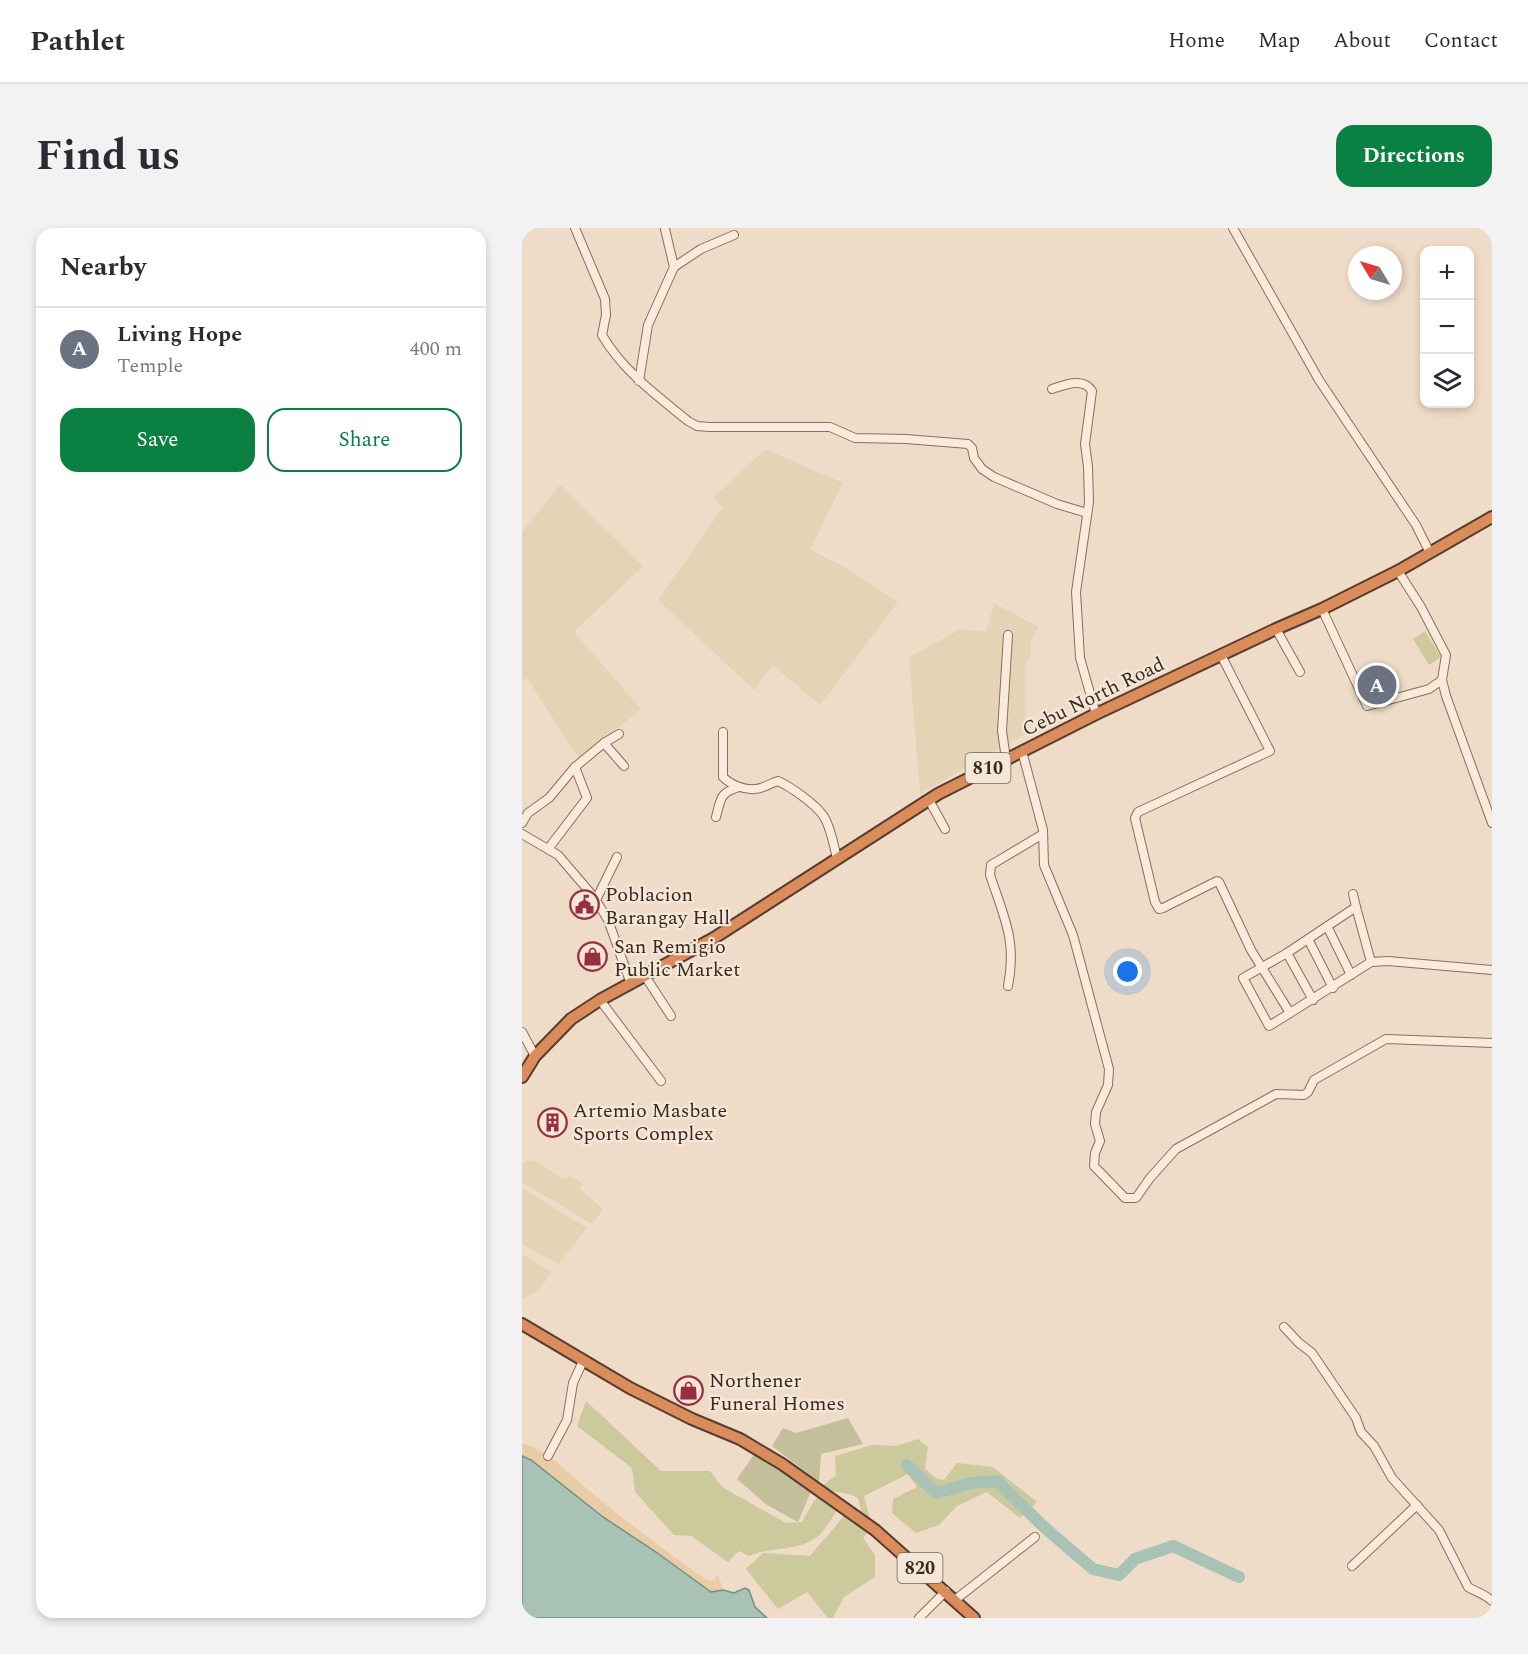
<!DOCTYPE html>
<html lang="en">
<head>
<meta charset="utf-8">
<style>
  body { margin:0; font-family:Spectral,serif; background:#f2f2f3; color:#2b2b33 }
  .controls { position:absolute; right:18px; top:18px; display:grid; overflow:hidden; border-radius:12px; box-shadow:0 3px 9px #0003 }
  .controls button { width:54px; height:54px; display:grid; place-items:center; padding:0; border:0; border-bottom:2px solid #e1e1e2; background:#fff; color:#2b2b33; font:30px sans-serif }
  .compass { position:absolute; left:826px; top:18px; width:54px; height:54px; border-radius:50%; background:#fff; box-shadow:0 3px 9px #0003; rotate:308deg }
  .you { position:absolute; left:606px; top:744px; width:21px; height:21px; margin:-15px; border:4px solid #fff; border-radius:50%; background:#1a73e8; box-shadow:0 0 0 9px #1a73e833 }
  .badge { display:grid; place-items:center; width:39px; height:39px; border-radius:50%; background:#0b8043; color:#fff; font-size:20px; font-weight:700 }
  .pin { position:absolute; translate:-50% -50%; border:3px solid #fff; box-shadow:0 2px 6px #0006 }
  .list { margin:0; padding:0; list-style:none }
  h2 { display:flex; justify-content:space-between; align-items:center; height:78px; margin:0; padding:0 24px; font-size:26px }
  h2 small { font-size:20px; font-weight:400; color:#7c7c81 }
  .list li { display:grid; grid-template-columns:39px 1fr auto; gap:18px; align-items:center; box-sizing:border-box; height:84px; padding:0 24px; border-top:2px solid #e1e1e2 }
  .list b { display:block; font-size:22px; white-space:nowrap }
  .list p { margin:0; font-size:20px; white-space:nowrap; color:#7c7c81 }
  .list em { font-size:20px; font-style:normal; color:#7c7c81 }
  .actions { display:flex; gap:12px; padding:18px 24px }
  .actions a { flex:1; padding:14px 0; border:2px solid #0b8043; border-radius:18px; text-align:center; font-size:21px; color:#0b8043 }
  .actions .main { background:#0b8043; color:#fff }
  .icon { flex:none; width:33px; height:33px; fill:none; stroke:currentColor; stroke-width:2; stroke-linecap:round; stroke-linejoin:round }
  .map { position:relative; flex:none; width:970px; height:1390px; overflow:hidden; border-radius:18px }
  header { display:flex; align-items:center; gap:36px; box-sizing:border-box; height:84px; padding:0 30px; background:#fff; border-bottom:2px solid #e1e1e2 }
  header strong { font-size:28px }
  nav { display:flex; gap:33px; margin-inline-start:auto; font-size:21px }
  .intro { display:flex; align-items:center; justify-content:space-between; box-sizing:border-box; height:144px; padding:0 36px }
  h1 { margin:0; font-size:42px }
  .button { padding:15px 27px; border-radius:18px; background:#0b8043; color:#fff; font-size:21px; font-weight:700 }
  main { display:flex; gap:36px; padding:0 36px }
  aside { flex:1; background:#fff; border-radius:18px; box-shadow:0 3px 9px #0003 }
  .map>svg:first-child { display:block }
</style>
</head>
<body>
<header>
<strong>Pathlet</strong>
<nav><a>Home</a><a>Map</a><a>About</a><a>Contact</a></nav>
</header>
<div class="intro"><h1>Find us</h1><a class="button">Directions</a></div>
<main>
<aside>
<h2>Nearby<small></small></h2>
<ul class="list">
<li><span class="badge" style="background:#6b7280">A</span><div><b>Living Hope</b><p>Temple</p></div><em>400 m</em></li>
</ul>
<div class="actions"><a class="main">Save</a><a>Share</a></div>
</aside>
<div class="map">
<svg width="970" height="1390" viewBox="0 0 970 1390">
  <rect width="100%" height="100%" fill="#eedcc8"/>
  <!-- farmland -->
  <g fill="#e4d4b5">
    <polygon points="243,221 321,255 288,322 322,339 376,374 298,477 251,437 232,462 136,372 201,279 191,270"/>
    <polygon points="38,257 121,338 52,404 119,481 57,531 5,450 0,453 0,304"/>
    <polygon points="472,375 517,399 508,413 509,424 503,437 503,506 398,566 387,429 439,401 464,404"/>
    <polygon points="12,932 41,951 49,948 60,955 58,961 81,981 70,996 0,954 0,935"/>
    <polygon points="0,960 65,1000 36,1036 0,1016"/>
    <polygon points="0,1026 30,1044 17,1061 0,1072"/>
  </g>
  <!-- green -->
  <g fill="#ccc99c">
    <polygon points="903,403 919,429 907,437 891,411"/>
    <path d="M 64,1173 L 139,1243 L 188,1243 L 200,1259 L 264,1295 L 280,1294 L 295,1268 L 315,1283 C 309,1291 303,1303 295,1309 C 275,1324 250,1318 227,1328 L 217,1323 L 206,1334 L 169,1308 L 152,1307 L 113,1264 L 110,1240 L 55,1198 Z"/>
    <path d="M 396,1211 L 406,1219 L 403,1241 L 415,1251 L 422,1252 L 435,1235 L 471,1239 L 515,1274 L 498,1290 L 465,1264 L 435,1278 L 417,1297 L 394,1305 L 370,1285 L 371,1271 L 395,1259 L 386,1246 L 342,1268 L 348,1291 L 339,1283 L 336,1270 C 322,1262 314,1267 300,1258 L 314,1247 L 313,1228 L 350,1217 L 374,1218 Z"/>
    <polygon points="322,1288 346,1304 341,1310 353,1327 353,1349 322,1369 311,1390 306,1390 285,1364 256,1381 224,1341 241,1325 288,1328"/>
  </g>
  <!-- sand -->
  <path fill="#e9cba6" d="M 0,1215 C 28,1223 56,1254 78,1272 C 113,1300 149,1327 186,1353 L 191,1353 L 196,1347 L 201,1362 L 189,1364 L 134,1324 L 81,1289 L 9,1232 L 0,1228 Z"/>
  <!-- cemetery -->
  <g fill="#c2bf9a">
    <polygon points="326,1190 341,1216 299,1226 297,1254 250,1218 261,1200 274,1205"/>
    <polygon points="233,1225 290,1261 276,1294 245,1277 215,1251"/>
  </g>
  <!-- water -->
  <polygon fill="#a9c2b6" stroke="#6f9182" stroke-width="1.5" points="0,1228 9,1232 81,1289 134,1324 189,1364 201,1362 212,1365 223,1360 227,1362 233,1379 245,1390 0,1390"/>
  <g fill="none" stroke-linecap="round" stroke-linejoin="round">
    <!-- river -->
    <polyline stroke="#a9c2b6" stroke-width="12" points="385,1237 414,1265 449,1255 475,1253 523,1300 571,1341 597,1347 613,1331 651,1318 717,1349"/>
    <defs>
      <g id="minor">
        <path d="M 53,0 L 83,71 L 84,87 L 80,107 C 101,143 134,167 166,193 L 175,198 L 187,199 L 308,199 L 333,210 L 384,211 L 446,216 L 450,220 L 452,230 L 460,241 L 472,249 L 535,276 L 565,285"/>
        <polyline points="711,0 797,152 894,297 908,325"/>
        <polyline points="143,1 152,39"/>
        <polyline points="117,153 126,97 152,39 179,21 212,7"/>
        <path d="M 530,161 C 543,157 561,149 570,163 L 563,216 L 566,239 L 567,274 L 554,364 L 558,430 L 574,486"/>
        <polyline points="876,343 899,379 924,427 920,452 924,468 970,595"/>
        <polyline points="800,381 845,478 907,461 920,452"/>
        <polyline points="754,401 778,444"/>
        <polyline points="699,427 748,523 616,584 613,590 633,674 637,681 641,680 695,653 697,654 729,722 768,785 849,734 866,733 970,742"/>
        <path d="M 201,504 L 201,549 C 209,557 222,562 233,561 C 240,561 249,555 256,553 C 269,559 295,577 302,589 C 309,600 312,618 315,631"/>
        <polyline points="82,515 102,538"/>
        <polyline points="500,523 521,602 522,637 551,707 587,841 586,857 574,884 573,896 578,913 573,925 572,938 603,970 614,970 628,950 654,921 754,866 782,867 786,864 792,852 864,811 970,815"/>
        <polyline points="484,531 480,503 486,407"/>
        <polyline points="407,572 423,601"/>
        <path d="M 194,589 C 199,571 197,565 217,559"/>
        <polyline points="0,595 6,585 27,570 53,539 82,515 97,506"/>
        <polyline points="0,606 36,627 72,669 86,692 109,756"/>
        <polyline points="26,621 65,570 53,539"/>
        <polyline points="74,672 95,629"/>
        <polyline points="834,679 849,734"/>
        <polyline points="806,700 829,747"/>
        <polyline points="786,711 811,760"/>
        <polyline points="765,725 791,772"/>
        <polyline points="123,748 149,788"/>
        <path d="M 486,758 C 495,713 482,689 468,647 L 469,637 L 521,606"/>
        <polyline points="78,772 139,853"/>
        <polyline points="768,785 747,798 721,750 765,725 834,679 831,666"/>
        <polyline points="0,804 13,828"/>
        <path d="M 762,1099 L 777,1115 L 790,1125 L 834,1190 L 839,1204 L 852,1218 L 870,1250 L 917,1302 L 946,1359 C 954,1364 963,1366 970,1373"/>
        <polyline points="26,1228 45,1192 51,1155 61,1133"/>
        <polyline points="830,1338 895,1277"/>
        <polyline points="433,1372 513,1309"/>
        <polyline points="397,1390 424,1363"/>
      </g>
      <g id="highway">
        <polyline points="0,849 13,828 49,791 78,772 192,710 416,566 574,486 754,401 800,381 876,343 970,289"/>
        <polyline points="0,1096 108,1160 170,1191 218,1211 260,1236 353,1302 452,1390"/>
      </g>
    </defs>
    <!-- minor casing -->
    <use href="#minor" stroke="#8a6d5d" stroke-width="10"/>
    <!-- highway casing -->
    <use href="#highway" stroke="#583c31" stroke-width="14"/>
    <!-- minor -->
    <use href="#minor" stroke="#f9ebdb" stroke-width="8"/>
    <!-- highway -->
    <use href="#highway" stroke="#da8c5b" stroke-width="10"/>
  </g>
  <!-- icons -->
  <defs>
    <symbol id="civic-ring" viewBox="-11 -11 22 22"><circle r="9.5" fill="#f5e7d7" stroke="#982e41" stroke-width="1.5"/><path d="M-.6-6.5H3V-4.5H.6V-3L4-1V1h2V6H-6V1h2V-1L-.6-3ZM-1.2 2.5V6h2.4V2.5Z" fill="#982e41"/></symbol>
    <symbol id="shop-ring" viewBox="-11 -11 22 22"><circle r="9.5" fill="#f5e7d7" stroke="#982e41" stroke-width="1.5"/><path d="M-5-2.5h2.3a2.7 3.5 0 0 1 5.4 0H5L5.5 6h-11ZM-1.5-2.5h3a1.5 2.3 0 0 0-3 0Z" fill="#982e41"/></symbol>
    <symbol id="building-ring" viewBox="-11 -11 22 22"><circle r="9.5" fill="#f5e7d7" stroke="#982e41" stroke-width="1.5"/><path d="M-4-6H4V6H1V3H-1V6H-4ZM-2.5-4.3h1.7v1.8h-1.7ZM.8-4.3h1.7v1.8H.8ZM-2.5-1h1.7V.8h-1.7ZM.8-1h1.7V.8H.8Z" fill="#982e41"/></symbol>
  </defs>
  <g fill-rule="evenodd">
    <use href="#civic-ring" x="46" y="660" width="33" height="33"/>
    <use href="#shop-ring" x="54" y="712" width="33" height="33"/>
    <use href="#building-ring" x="14" y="878" width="33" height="33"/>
    <use href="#shop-ring" x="150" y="1146" width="33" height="33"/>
  </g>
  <g text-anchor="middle" stroke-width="4.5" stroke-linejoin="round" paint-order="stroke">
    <!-- shield labels -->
    <g fill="#f5e7d7" stroke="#736157" stroke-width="1.5">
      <rect x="443.5" y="525" width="45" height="30" rx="4.5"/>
      <rect x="375.5" y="1325" width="45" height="30" rx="4.5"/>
    </g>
    <g font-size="18" font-weight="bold" fill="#3b2820">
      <text x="466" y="546">810</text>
      <text x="398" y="1346">820</text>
    </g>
    <!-- street labels -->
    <g font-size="20" fill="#3b2820" stroke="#f5e7d7">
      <text transform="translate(571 468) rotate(-26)" y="7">Cebu North Road</text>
    </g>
    <!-- poi labels -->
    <g font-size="20" fill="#3b2820" stroke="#f5e7d7" text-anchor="start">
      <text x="83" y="673">Poblacion<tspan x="83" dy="23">Barangay Hall</tspan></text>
      <text x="92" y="725">San Remigio<tspan x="92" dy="23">Public Market</tspan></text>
      <text x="51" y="889">Artemio Masbate<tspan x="51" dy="23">Sports Complex</tspan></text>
      <text x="187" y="1159">Northener<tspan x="187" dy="23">Funeral Homes</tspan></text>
    </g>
  </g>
</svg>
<div class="controls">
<button>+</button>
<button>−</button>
<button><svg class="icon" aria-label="layers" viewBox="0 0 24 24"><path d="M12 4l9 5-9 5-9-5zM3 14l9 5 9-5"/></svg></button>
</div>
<svg class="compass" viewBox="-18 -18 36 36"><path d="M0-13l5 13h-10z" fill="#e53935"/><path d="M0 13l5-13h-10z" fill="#7c7c81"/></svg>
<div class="you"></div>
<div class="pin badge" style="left:855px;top:457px;background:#6b7280">A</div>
</div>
</main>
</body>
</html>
